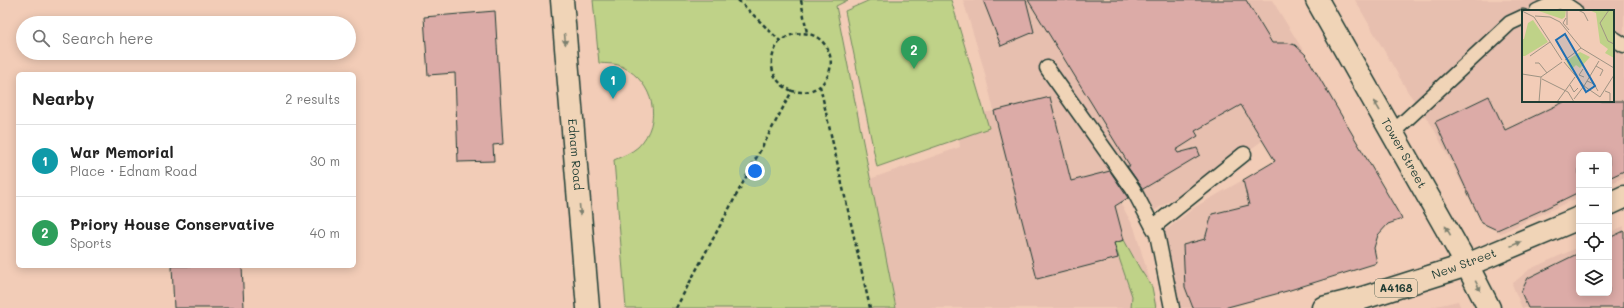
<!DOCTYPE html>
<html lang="en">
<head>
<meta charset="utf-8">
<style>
  body { margin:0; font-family:Mali,sans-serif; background:#f6f6f6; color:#222 }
  .controls { position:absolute; right:12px; bottom:12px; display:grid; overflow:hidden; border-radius:6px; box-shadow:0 2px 10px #0003 }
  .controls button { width:36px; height:36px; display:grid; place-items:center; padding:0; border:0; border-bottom:1px solid #e0e0e0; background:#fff; color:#222; font:20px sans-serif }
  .you { position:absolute; left:755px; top:171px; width:14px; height:14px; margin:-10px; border:3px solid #fff; border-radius:50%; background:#1a73e8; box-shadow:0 0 0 6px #1a73e833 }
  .badge { display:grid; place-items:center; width:26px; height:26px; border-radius:50%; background:#b45309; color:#fff; font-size:13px; font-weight:700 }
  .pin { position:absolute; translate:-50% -33px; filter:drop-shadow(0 1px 2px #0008) }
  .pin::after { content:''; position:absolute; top:21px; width:14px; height:12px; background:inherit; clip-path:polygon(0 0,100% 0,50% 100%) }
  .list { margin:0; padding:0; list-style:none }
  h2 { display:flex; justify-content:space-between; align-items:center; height:52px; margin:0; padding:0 16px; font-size:17px }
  h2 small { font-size:13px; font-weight:400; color:#767676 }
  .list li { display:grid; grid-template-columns:26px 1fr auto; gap:12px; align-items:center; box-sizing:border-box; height:72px; padding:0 16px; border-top:1px solid #e0e0e0 }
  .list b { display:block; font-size:15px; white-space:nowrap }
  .list p { margin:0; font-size:13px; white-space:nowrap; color:#767676 }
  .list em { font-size:13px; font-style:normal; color:#767676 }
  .icon { flex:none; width:22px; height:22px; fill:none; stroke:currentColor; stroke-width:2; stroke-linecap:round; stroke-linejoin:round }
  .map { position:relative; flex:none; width:1624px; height:308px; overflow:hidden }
  .search { position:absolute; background:#fff; box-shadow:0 2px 10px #0003; left:16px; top:16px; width:340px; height:44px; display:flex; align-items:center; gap:10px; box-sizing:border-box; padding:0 14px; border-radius:22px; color:#767676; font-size:15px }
  .panel { position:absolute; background:#fff; box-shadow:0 2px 10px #0003; left:16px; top:72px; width:340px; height:196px; border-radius:6px }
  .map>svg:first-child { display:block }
</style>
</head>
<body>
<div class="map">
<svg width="1624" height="308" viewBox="0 0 1624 308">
  <rect width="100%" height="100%" fill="#f2ccb7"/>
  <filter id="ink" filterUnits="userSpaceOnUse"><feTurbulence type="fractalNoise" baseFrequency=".025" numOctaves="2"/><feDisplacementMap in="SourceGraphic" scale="8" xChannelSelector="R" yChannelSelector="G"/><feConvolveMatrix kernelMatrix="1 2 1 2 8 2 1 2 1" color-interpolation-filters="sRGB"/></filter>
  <g filter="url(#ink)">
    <!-- built -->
    <g fill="#e7bfaf" fill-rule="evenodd">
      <polygon points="963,0 1272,0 1332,97 1270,135 1244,154 1152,212 1133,190 1119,201 1134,227 1158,308 896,308 870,179 960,147 956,117 994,111 983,66"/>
      <path d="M 1355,0 L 1624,0 L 1624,177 L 1609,184 L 1609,155 L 1579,155 L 1579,197 L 1501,233 L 1482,223 L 1433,127 L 1408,92 ZM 1523,11 L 1613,11 L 1613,101 L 1523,101 Z"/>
      <polygon points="1243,180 1249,205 1275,250 1287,291 1228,308 1181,308 1169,298 1157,234 1170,227 1195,207"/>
      <polygon points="1624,226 1624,308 1522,308 1512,284 1530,269 1579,247 1579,293 1609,293 1609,233"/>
      <polygon points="1458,301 1461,308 1431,308 1436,306"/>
    </g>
    <!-- green -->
    <g fill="#bfd288" stroke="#6f885e">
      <path d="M 593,0 L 848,0 L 836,6 L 896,308 L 626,308 L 614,160 C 623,156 631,153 638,147 C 664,121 653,82 623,67 C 617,63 606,64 599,63 Z"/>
      <polygon points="870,0 951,0 989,128 877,167 845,11"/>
      <polygon points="1124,240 1140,269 1152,287 1156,308 1131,308 1132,296 1114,243"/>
    </g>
    <!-- building -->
    <g fill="#dcaba7" stroke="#1f3d34">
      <polygon points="983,0 1026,0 1034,32 1001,46"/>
      <polygon points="1028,0 1246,0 1272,43 1288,43 1295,45 1306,55 1402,219 1388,224 1378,235 1374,248 1377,263 1287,291 1224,308 1193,308 1185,287 1183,245 1205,239 1212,214 1249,205 1243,180 1275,161 1241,105 1195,131 1198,136 1176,150 1178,153 1197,148 1200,155 1143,189 1127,166 1130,166"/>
      <polygon points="495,11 503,144 493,145 494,161 458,162 455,73 428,75 424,17"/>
      <polygon points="1489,96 1505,130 1566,101 1624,101 1624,171 1609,178 1609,155 1579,155 1579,192 1542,210 1497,230 1482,223 1435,122"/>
      <polygon points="1050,97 1071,181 1110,171 1128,198 1115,206 1124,240 1114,243 1118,258 1037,279 994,111"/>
      <polygon points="1624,231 1624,308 1528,308 1521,292 1528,278 1579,253 1579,293 1609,293 1609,238"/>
      <polygon points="172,266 242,266 244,308 174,308"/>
    </g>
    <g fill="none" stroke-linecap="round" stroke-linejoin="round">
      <defs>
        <g id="service">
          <polyline points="1537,11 1560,1 1575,11"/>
          <polyline points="1613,38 1624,45"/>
          <polyline points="1047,68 1133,189 1153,227 1244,154"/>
          <polyline points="1392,133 1510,23 1523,17"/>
          <polyline points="1153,227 1157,234 1172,308"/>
        </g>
        <polyline id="minor" points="1467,265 1489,308"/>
        <g id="tertiary">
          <polyline points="1609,204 1624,197"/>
          <polyline points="1467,265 1579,218"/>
        </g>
        <g id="secondary">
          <path id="s1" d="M 562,0 L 588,308"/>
        </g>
        <g id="primary">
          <path id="s2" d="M 1317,0 L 1467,265 L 1363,298 L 1323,308"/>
        </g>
      </defs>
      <!-- service casing -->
      <use href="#service" stroke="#1f3d34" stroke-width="17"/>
      <!-- minor casing -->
      <use href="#minor" stroke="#1f3d34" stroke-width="25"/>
      <!-- tertiary casing -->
      <use href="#tertiary" stroke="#1f3d34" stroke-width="25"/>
      <!-- secondary casing -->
      <use href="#secondary" stroke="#1f3d34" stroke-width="25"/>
      <!-- primary casing -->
      <use href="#primary" stroke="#1f3d34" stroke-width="25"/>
      <!-- path -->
      <g stroke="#1f3d34" stroke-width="2.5" stroke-dasharray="4 3" stroke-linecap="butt">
        <path d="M 738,0 L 780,41 C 817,15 848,60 820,86 L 870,308"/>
        <polyline points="801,0 807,33"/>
        <path d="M 780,41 C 766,60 770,81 792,91"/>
        <path d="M 676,308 L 792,91 C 804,93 810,92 820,86"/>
      </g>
      <!-- service -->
      <use href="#service" stroke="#f0d4b7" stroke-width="14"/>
      <!-- minor -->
      <use href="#minor" stroke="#f0d4b7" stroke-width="22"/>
      <!-- tertiary -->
      <use href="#tertiary" stroke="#f0d4b7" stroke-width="22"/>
      <!-- secondary -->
      <use href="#secondary" stroke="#f0d4b7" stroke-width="22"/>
      <!-- primary -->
      <use href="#primary" stroke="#f0d4b7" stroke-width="22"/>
    </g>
    <!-- one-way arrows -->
    <defs><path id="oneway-solid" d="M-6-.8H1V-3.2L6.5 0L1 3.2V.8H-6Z"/></defs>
    <g fill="#7d816f">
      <use href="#oneway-solid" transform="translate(565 39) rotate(85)"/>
      <use href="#oneway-solid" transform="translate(1377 106) rotate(-120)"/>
      <use href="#oneway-solid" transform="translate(580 210) rotate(85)"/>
      <use href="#oneway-solid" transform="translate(1448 231) rotate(-120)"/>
      <use href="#oneway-solid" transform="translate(1516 244) rotate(-23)"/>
      <use href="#oneway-solid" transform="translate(1478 286) rotate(63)"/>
    </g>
  </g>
  <g text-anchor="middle" stroke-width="3" stroke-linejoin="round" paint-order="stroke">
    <!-- shield labels -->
    <rect fill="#f0d4b7" stroke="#5e6a5b" stroke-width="1" x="1375" y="279" width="42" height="18" rx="3"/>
    <g font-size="11" font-weight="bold" fill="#1f3d34">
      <text x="1396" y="292">A4168</text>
    </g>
    <!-- street labels -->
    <g font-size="12" fill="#1f3d34" stroke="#f0d4b7">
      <text dy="4" stroke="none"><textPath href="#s1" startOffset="155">Ednam Road</textPath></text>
      <text dy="4" stroke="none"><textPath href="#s2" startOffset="176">Tower Street</textPath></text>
      <text transform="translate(1464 264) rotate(-20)" y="4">New Street</text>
    </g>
  </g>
  <!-- overview -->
  <g transform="translate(1522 10)">
    <rect width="92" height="92" fill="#f2ccb7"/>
    <path d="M 14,0 L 44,0 L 43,7 L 40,9 ZM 67,0 L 92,0 L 92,48 L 83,43 L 86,39 L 78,33 L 74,3 ZM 11,10 L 26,32 L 3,46 L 0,46 L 0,29 L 2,29 L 6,13 ZM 58,42 L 68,47 L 58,58 L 54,55 L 49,60 L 44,51 Z" fill="#bfd288"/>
    <path fill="none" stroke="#9e9383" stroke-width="1" d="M 56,0 L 62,3 L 66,11M 87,0 L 78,13 L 86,31 L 92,34M 0,1 L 12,7M 13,6 L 28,7 L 38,12 L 59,38 L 92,58M 12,7 L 40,50M 44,8 L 41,13 L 47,20M 45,15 L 45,0M 8,46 L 28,32M 43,50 L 59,38M 42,52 L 62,76 L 77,51M 13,53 L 17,53 L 25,63M 74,56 L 81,60 L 78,66M 61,59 L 57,65 L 62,67M 0,64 L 19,67M 20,69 L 46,82 L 52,92M 65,71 L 72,74 L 76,81M 48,75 L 52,82 L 56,78M 83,81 L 88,83 L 88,92M 78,87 L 92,65M 52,89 L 62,76 L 78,87M 17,92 L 19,67 L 40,52M 35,92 L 53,67"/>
    <path fill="#1f6fb2" fill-opacity="0.15" stroke="#1f6fb2" stroke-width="2" d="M 43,24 L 73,76 L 64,82 L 34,30 Z"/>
    <rect width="92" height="92" fill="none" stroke="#1f3d34" stroke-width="2"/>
  </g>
</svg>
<div class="controls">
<button>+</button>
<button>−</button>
<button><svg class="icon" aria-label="locate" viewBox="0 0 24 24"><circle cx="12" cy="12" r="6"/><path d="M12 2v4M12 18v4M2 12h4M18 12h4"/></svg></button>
<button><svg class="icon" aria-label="layers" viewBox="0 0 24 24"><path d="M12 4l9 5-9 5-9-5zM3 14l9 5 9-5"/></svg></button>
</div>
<div class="you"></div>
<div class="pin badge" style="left:613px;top:99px;background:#0f9aa8">1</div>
<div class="pin badge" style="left:914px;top:69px;background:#2e9e5b">2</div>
<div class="search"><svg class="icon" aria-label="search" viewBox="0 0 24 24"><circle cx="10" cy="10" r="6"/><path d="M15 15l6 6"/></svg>Search here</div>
<section class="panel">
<h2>Nearby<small>2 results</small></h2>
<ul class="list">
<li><span class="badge" style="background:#0f9aa8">1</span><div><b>War Memorial</b><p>Place · Ednam Road</p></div><em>30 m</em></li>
<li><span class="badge" style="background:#2e9e5b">2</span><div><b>Priory House Conservative</b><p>Sports</p></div><em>40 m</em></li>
</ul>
</section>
</div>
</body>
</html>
